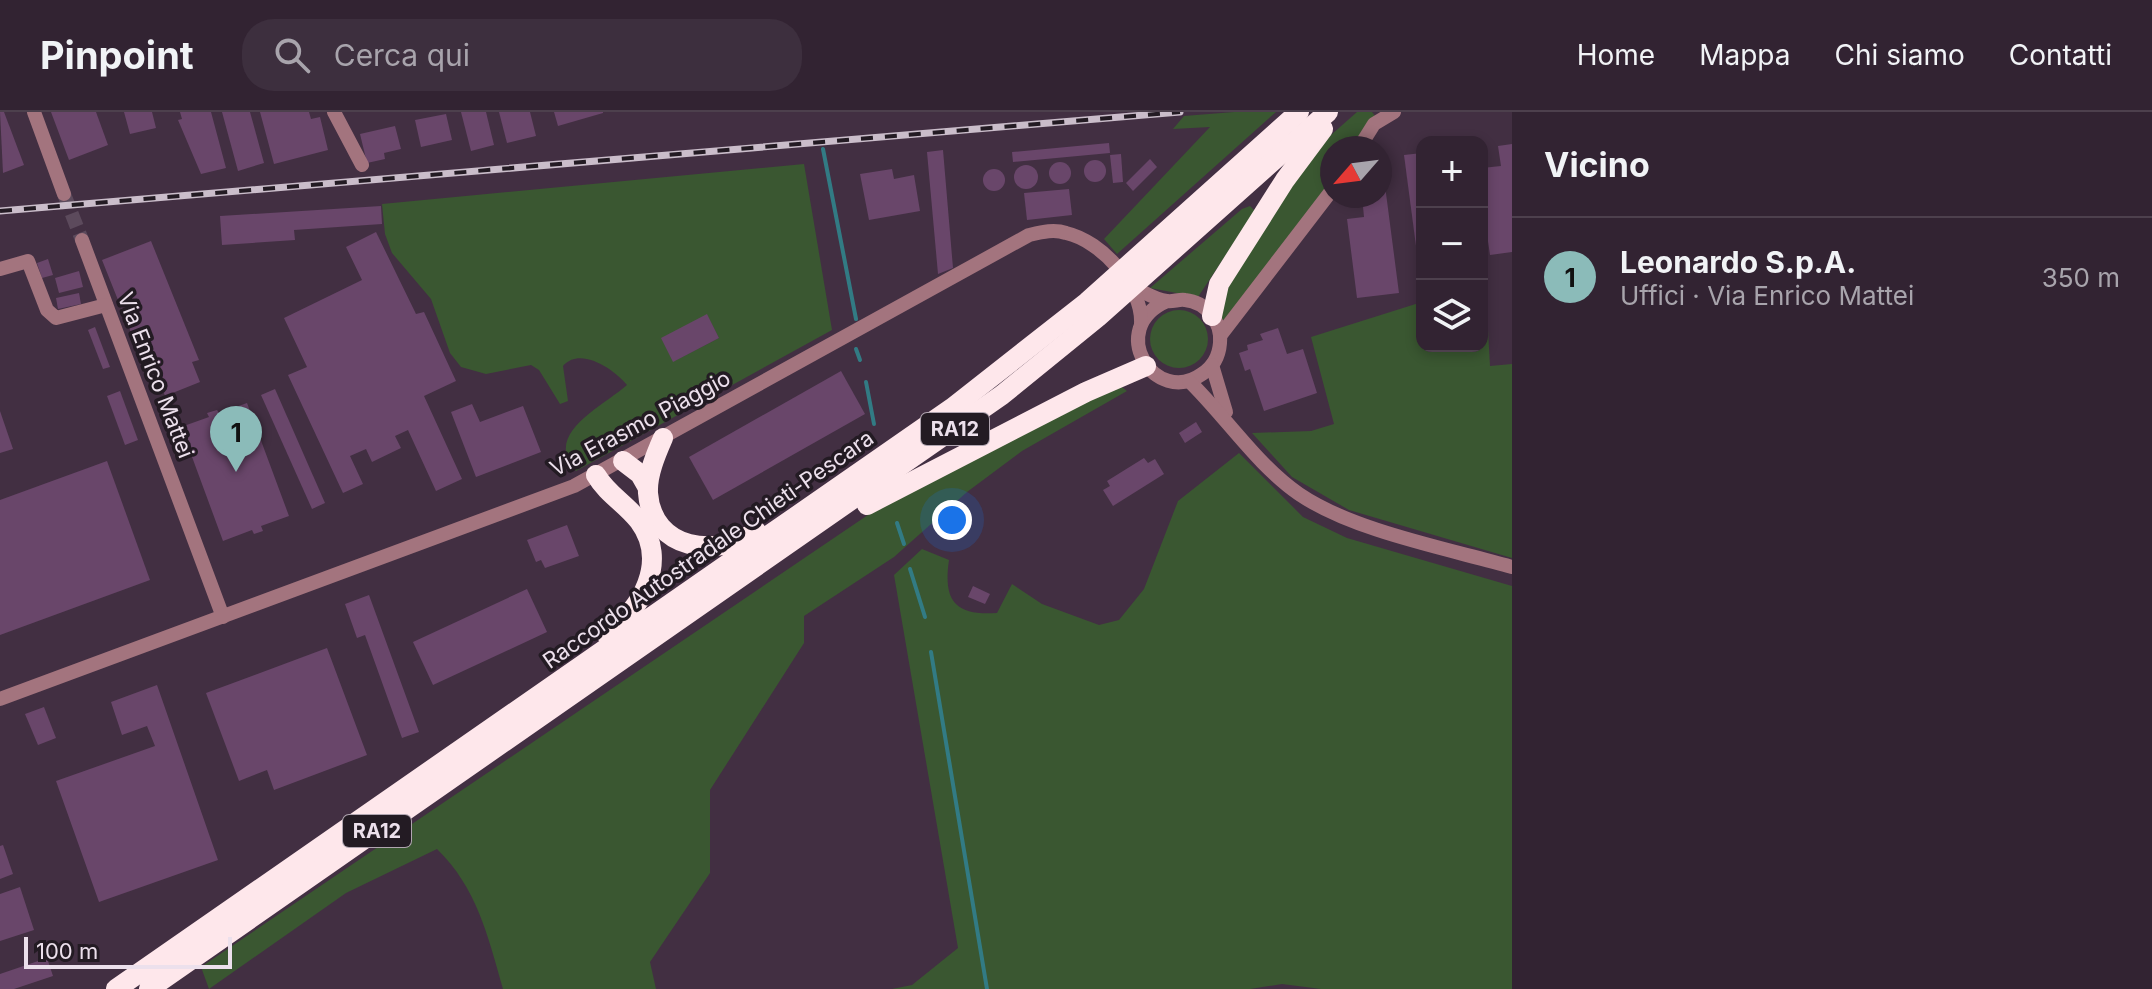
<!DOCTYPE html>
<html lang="it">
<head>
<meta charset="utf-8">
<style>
  body { margin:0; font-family:Inter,sans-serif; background:#3d2f3e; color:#f1f3f6 }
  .controls { position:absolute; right:24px; top:24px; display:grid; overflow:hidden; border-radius:16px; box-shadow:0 4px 12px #0003 }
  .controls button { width:72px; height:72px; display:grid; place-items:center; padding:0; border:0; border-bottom:2px solid #4d404d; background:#322332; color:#f1f3f6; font:40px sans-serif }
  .compass { position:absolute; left:1320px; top:24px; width:72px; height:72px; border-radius:50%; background:#322332; box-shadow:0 4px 12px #0003; rotate:242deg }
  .scale { position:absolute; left:24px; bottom:20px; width:208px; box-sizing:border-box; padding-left:8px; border:4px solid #ece0ec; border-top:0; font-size:22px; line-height:28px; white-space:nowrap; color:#ece0ec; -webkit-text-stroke:6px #231b23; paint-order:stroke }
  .you { position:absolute; left:952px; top:408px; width:28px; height:28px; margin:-20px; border:6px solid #fff; border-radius:50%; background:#1a73e8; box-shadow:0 0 0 12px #1a73e833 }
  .badge { display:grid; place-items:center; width:52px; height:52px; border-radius:50%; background:#8bbbb9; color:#111; font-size:26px; font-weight:700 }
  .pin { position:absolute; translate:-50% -66px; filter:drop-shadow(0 2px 4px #0008) }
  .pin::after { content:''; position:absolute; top:42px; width:28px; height:24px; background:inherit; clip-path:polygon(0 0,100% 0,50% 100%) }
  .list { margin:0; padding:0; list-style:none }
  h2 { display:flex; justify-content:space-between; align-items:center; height:104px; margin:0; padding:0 32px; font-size:34px }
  h2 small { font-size:26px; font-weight:400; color:#a8a4ac }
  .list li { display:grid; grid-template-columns:52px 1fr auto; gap:24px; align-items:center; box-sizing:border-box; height:120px; padding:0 32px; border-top:2px solid #4d404d }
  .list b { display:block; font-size:30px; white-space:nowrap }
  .list p { margin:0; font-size:26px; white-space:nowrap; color:#a8a4ac }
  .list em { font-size:26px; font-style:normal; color:#a8a4ac }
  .icon { flex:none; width:44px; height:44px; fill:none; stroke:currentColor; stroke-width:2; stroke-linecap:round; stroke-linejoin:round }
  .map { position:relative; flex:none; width:1512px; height:877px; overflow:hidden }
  header { display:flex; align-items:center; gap:48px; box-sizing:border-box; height:112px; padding:0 40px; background:#322332; border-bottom:2px solid #4d404d }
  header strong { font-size:38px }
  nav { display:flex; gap:44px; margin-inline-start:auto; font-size:28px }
  .search { width:560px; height:72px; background:#3d2f3e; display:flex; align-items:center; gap:20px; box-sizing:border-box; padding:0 28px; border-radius:32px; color:#a8a4ac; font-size:30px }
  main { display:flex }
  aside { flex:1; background:#322332 }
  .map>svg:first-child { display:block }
</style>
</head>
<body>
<header>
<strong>Pinpoint</strong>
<div class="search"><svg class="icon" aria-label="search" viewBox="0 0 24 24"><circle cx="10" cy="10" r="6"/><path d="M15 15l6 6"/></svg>Cerca qui</div>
<nav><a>Home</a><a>Mappa</a><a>Chi siamo</a><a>Contatti</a></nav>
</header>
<main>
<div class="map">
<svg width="1512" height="877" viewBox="0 0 1512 877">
  <rect width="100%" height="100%" fill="#422f42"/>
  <!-- green -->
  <g fill="#3a5731" fill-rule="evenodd">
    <polygon points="1234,0 1276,0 1117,142 1104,127 1210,15 1173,17 1184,4"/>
    <polygon points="1357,0 1372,0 1375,4 1356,36 1332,36 1332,74 1224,208 1220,207 1219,188 1314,38"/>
    <path d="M 804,52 L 832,218 L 576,359 C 542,322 602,295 627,273 C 614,257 580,234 563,254 L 568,289 L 560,292 L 539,258 L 531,253 L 486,262 L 461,255 L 450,241 L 431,187 L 392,141 L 385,122 L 382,92 ZM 707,203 L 719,226 L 674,249 Z"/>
    <polygon points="1250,94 1255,99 1198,185 1150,176 1242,97"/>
    <polygon points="1482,182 1486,182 1490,254 1512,252 1512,446 1349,398 1292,365 1252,321 1311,319 1334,312 1311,225 1422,190 1422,234 1482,234"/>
    <circle cx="1179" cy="227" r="29"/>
    <path d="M 1118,272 L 1127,279 L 1022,339 L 967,380 L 894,445 L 804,504 L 804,531 L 710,678 L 710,761 L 650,850 L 656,877 L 503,877 C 488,824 477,776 437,737 L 346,781 L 209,877 L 201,855 L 890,388 Z"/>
    <path d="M 1239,341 L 1303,405 L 1347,426 L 1512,474 L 1512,877 L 1321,877 L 1282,872 L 1250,877 L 892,877 L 912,873 L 958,836 L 894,463 L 922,437 L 949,448 C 943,489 955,504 997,501 L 1012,472 L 1042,492 L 1099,513 L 1119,508 L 1144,477 L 1178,389 Z"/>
  </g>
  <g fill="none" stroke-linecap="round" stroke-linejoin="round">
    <!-- stream -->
    <g stroke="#327b84" stroke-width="4">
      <polyline points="823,37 856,207"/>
      <polyline points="856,237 860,248"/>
      <polyline points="866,270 874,312"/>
      <polyline points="897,411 904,432"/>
      <polyline points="910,457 925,505"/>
      <polyline points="931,540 987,877"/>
    </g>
  </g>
  <!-- building -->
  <g fill="#69466a">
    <polygon points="0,0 4,0 24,53 3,61"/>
    <polygon points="51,0 96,0 108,33 69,48"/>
    <polygon points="124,0 152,0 156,16 130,22"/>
    <polygon points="180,0 211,0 226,56 201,62 178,8 182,7"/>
    <polygon points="222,0 250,0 264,51 238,59"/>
    <polygon points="260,0 309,0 311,7 320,5 328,38 274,52"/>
    <polygon points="461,0 486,0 494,33 471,39"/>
    <polygon points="499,0 530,0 536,24 507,31"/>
    <polygon points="554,0 603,0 603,1 558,14"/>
    <polygon points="446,2 452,28 421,35 415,8"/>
    <polygon points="395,14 401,37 384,41 385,47 367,51 360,22"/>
    <polygon points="1109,31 1110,41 1013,50 1012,40"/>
    <polygon points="1512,32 1512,140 1490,143 1482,88 1482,56 1501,54 1498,34"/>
    <polygon points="943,38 953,156 938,162 927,40"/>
    <polygon points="1422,41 1422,149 1418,149 1404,43"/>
    <polygon points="1121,42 1123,70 1113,71 1110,43"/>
    <polygon points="1150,47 1157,55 1133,79 1126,71"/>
    <circle cx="1095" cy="59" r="11"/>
    <circle cx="1060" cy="61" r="11"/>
    <circle cx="1026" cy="65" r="12"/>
    <circle cx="994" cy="68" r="11"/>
    <polygon points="892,57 894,67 914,63 920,99 869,108 860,62"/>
    <polygon points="1380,66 1384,66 1399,181 1357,186 1347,107 1364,105 1362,84 1380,84"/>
    <polygon points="1069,77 1072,103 1027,108 1024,81"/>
    <polygon points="381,94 382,112 294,118 295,128 222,133 220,104"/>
    <polygon points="376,120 416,202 424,200 456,269 424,284 462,367 436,379 408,318 395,324 401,336 372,350 366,337 350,344 363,372 343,381 288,263 307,255 284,206 362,168 346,135"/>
    <polygon points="151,129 199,248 192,250 200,270 165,284 158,265 150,268 102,148"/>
    <polygon points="48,147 53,163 42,166 37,151"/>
    <polygon points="79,159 83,175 59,181 55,166"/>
    <polygon points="79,181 81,192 58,197 56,186"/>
    <polygon points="707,202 719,226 673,250 661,226"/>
    <polygon points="95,215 110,255 103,257 88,218"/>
    <polygon points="1278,216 1287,242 1303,237 1317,281 1264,299 1250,257 1245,259 1239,241 1248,238 1247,233 1263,228 1260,222"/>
    <polygon points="841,259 865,302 713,388 689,345"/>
    <polygon points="275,277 325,391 312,397 261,283"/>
    <polygon points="120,279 138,328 125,333 107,284"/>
    <polygon points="247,291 289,404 261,414 263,419 254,422 252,418 223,429 181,315 209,305 207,301 217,298 219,301"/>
    <polygon points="472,292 480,310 523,294 541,340 476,365 451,300"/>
    <polygon points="0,299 13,337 0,341"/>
    <polygon points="1196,310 1202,320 1185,331 1179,321"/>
    <polygon points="1144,346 1148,351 1155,347 1164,362 1113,394 1103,378 1110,374 1107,369"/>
    <polygon points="107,349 150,468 0,523 0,388"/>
    <polygon points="567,413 579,444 545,456 541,448 536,450 527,428"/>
    <polygon points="973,474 990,482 985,492 968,485"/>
    <polygon points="527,477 547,520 433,573 413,530"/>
    <polygon points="369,483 419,620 402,626 365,523 357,526 345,492"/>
    <polygon points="327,536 367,643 274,678 267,658 239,669 206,581"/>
    <polygon points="157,573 218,748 99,790 56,669 155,634 147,614 122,623 111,590"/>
    <polygon points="44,595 56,626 38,633 25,602"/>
    <polygon points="3,733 13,762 0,767 0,734"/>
    <polygon points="20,775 34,818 0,829 0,782"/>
    <polygon points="47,846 53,864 14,877 0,877 0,862"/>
  </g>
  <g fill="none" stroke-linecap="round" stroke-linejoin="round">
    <!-- minor-tunnel -->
    <polyline stroke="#5c4a5c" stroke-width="14" stroke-dasharray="14 7" stroke-linecap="butt" points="64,82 82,128"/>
    <!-- minor -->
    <g stroke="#a3747e" stroke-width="14">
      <polyline points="34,0 64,82"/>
      <polyline points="334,0 362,53"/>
      <polyline points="1359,36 1374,12 1394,0"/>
      <polyline points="82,128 223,505"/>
      <polyline points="0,157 28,149 47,198 56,206 106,193"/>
      <path d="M 1133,175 C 1142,179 1156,188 1167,189 C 1173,190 1179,187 1185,188 C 1206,190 1222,210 1220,231 C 1219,244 1213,255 1202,262 C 1155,296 1105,216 1167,189"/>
      <polyline points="1220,224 1332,78"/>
      <polyline points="1212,253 1226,300"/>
      <path d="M 1189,269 C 1226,305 1257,353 1299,382 C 1353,419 1449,437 1512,455"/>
      <path d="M 0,587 L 574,374 L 1029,123 C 1042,120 1054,117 1066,121 C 1102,129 1143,175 1141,212"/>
    </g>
    <!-- highway -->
    <g stroke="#fee7eb" stroke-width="20">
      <polyline points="1212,204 1219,172 1285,68 1323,17"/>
      <path d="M 663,326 C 656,342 647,363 648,381 C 652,438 717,447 756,419"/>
      <polyline points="623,349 640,362 648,376"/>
      <path d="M 596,363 C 607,382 626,392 639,409 C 669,449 642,498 606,522"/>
      <polyline points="867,393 1086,280 1146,254"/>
      <polyline points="116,877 952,296 1087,190 1299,0"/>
      <polyline points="149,877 1002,283 1098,205 1328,0"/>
    </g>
    <defs>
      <polyline id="rail" points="0,99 1180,0"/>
    </defs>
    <!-- rail casing -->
    <use href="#rail" stroke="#cabdca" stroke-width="7"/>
    <!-- rail -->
    <use href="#rail" stroke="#231b23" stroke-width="4" stroke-dasharray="12" stroke-linecap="butt"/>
  </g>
  <g text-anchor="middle" stroke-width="7" stroke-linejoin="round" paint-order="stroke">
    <!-- shield labels -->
    <g fill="#231b23" stroke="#b0a5b0" stroke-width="2">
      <rect x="921" y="301" width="68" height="32" rx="6"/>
      <rect x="343" y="703" width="68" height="32" rx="6"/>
    </g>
    <g font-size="20" font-weight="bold" fill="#ece0ec">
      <text x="955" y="324">RA12</text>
      <text x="377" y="726">RA12</text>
    </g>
    <!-- street labels -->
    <g font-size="22" fill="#ece0ec" stroke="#231b23">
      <text transform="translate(156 263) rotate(69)" y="8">Via Enrico Mattei</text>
      <text transform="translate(640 311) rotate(-28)" y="8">Via Erasmo Piaggio</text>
      <text transform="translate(708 437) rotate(-35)" y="8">Raccordo Autostradale Chieti-Pescara</text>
    </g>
  </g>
</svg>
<div class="controls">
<button>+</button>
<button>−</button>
<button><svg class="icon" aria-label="layers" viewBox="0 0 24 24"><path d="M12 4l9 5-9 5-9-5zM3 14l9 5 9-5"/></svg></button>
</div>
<svg class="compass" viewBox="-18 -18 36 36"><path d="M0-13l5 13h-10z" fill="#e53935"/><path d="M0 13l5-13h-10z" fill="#a8a4ac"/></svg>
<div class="scale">100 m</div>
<div class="you"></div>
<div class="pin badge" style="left:236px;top:360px">1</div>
</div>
<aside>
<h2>Vicino<small></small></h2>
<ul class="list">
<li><span class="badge">1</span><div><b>Leonardo S.p.A.</b><p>Uffici · Via Enrico Mattei</p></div><em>350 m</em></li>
</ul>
</aside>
</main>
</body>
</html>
